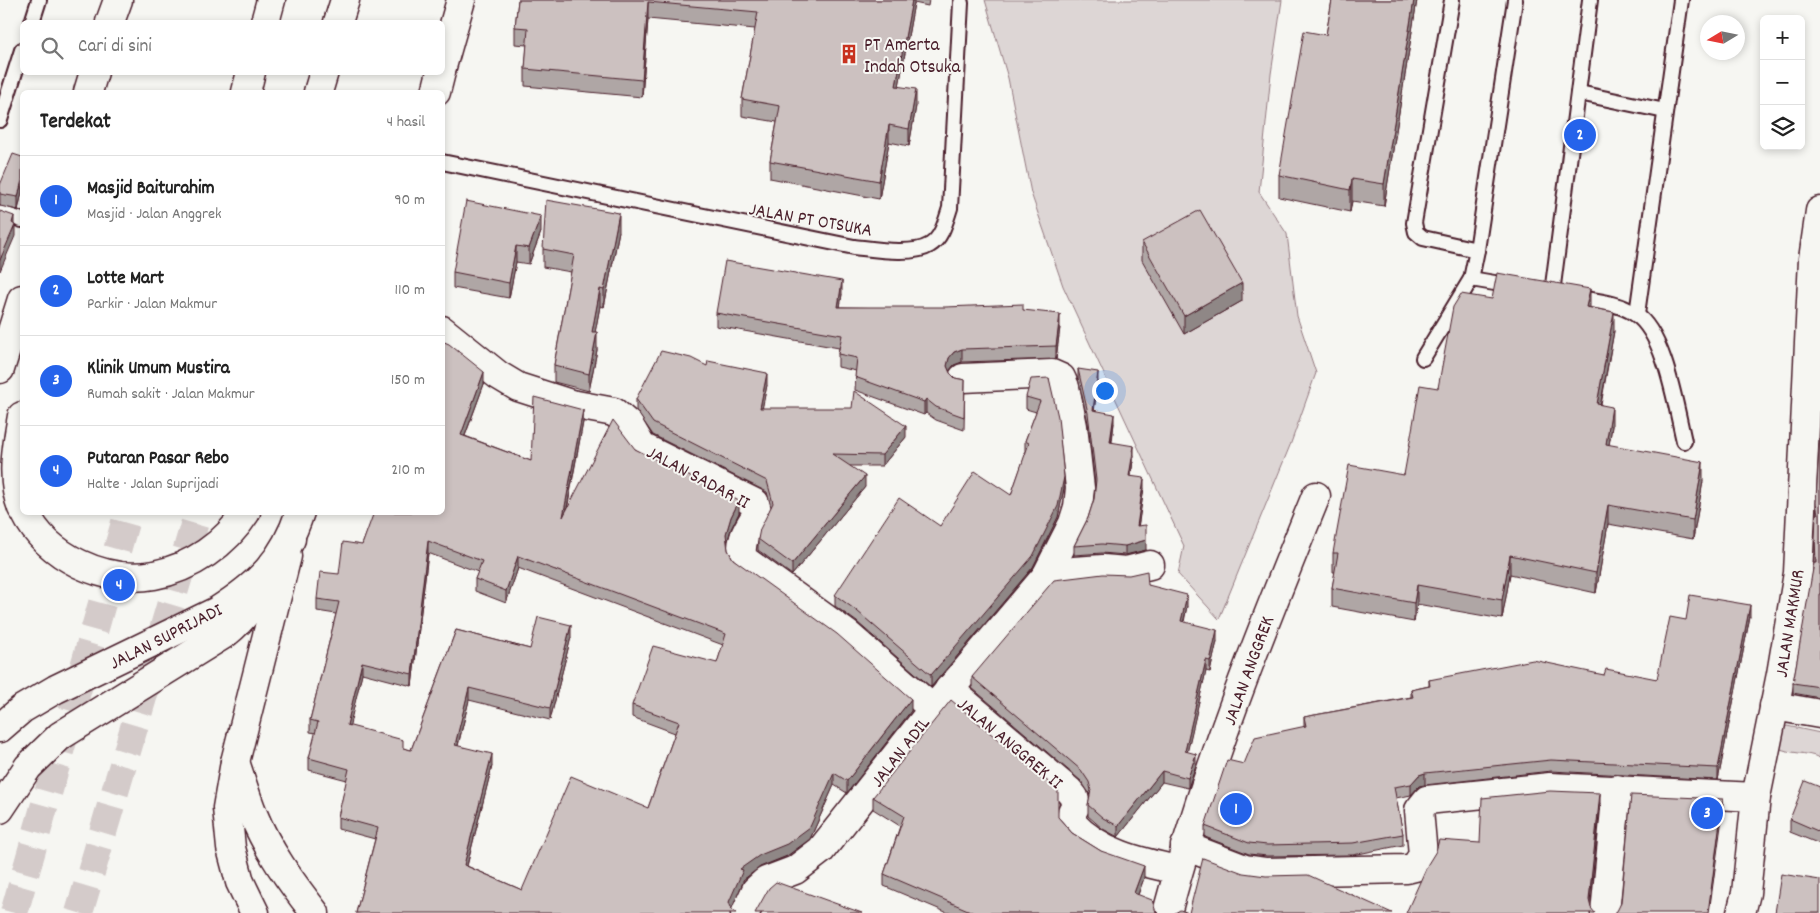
<!DOCTYPE html>
<html lang="id">
<head>
<meta charset="utf-8">
<style>
  body { margin:0; font-family:Dekko,sans-serif; background:#f2f2f2; color:#222 }
  .controls { position:absolute; right:15px; top:15px; display:grid; overflow:hidden; border-radius:8px; box-shadow:0 2px 8px #0003 }
  .controls button { width:45px; height:45px; display:grid; place-items:center; padding:0; border:0; border-bottom:1px solid #e0e0e0; background:#fff; color:#222; font:25px sans-serif }
  .compass { position:absolute; left:1700px; top:15px; width:45px; height:45px; border-radius:50%; background:#fff; box-shadow:0 2px 8px #0003; rotate:260deg }
  .you { position:absolute; left:1104px; top:390px; width:18px; height:18px; margin:-12px; border:4px solid #fff; border-radius:50%; background:#1a73e8; box-shadow:0 0 0 8px #1a73e833 }
  .badge { display:grid; place-items:center; width:32px; height:32px; border-radius:50%; background:#2563eb; color:#fff; font-size:16px; font-weight:700 }
  .pin { position:absolute; translate:-50% -50%; border:2px solid #fff; box-shadow:0 1px 5px #0006 }
  .list { margin:0; padding:0; list-style:none }
  h2 { display:flex; justify-content:space-between; align-items:center; height:65px; margin:0; padding:0 20px; font-size:21px }
  h2 small { font-size:16px; font-weight:400; color:#767676 }
  .list li { display:grid; grid-template-columns:32px 1fr auto; gap:15px; align-items:center; box-sizing:border-box; height:90px; padding:0 20px; border-top:1px solid #e0e0e0 }
  .list b { display:block; font-size:19px; white-space:nowrap }
  .list p { margin:0; font-size:16px; white-space:nowrap; color:#767676 }
  .list em { font-size:16px; font-style:normal; color:#767676 }
  .icon { flex:none; width:28px; height:28px; fill:none; stroke:currentColor; stroke-width:2; stroke-linecap:round; stroke-linejoin:round }
  .map { position:relative; flex:none; width:1820px; height:913px; overflow:hidden }
  .search { position:absolute; background:#fff; box-shadow:0 2px 8px #0003; left:20px; top:20px; width:425px; height:55px; display:flex; align-items:center; gap:12px; box-sizing:border-box; padding:0 18px; border-radius:8px; color:#767676; font-size:19px }
  .panel { position:absolute; background:#fff; box-shadow:0 2px 8px #0003; left:20px; top:90px; width:425px; height:425px; border-radius:8px }
  .map>svg:first-child { display:block }
</style>
</head>
<body>
<div class="map">
<svg width="1820" height="913" viewBox="0 0 1820 913">
  <rect width="100%" height="100%" fill="#f6f6f2"/>
  <filter id="ink" filterUnits="userSpaceOnUse"><feTurbulence type="fractalNoise" baseFrequency=".02" numOctaves="2"/><feDisplacementMap in="SourceGraphic" scale="10" xChannelSelector="R" yChannelSelector="G"/><feConvolveMatrix kernelMatrix="1 2 1 2 8 2 1 2 1" color-interpolation-filters="sRGB"/></filter>
  <g filter="url(#ink)">
    <!-- green -->
    <g fill="#ddd6d5" stroke="#947a80">
      <polygon points="985,0 1282,0 1271,74 1259,192 1287,234 1297,316 1316,373 1291,443 1219,619 1178,574 1184,546 1063,286 1031,193 1008,78"/>
      <path d="M 1787,726 L 1820,733 L 1820,758 C 1805,751 1792,755 1776,747 L 1778,731 Z"/>
    </g>
    <g fill="none" stroke-linecap="round" stroke-linejoin="round">
      <!-- motorway-tunnel -->
      <g stroke="#d4cbca" stroke-width="28" stroke-dasharray="28 14" stroke-linecap="butt">
        <polyline points="14,913 128,512"/>
        <polyline points="79,913 198,512"/>
      </g>
      <defs>
        <g id="service">
          <polyline points="1452,0 1414,223 1416,232 1423,238 1477,250"/>
          <polyline points="32,22 39,0"/>
          <polyline points="1579,93 1665,111"/>
          <polyline points="0,120 22,50"/>
          <path d="M 442,162 L 854,247 C 873,249 913,256 930,245 C 942,238 946,220 950,208 L 961,3"/>
          <polyline points="0,213 22,220"/>
          <polyline points="1471,279 1512,286"/>
          <polyline points="1545,292 1552,293 1590,0"/>
          <path d="M 1573,297 C 1593,301 1618,302 1635,314 C 1665,333 1676,408 1684,441"/>
          <polyline points="1637,314 1681,0"/>
          <polyline points="1423,358 1471,279 1477,250 1515,0"/>
        </g>
        <g id="minor">
          <path d="M 442,330 L 498,375 L 518,387 L 571,404 L 614,412 L 629,425 L 642,447 L 755,503 L 758,512 C 749,527 738,541 743,559 L 847,634 L 933,709"/>
          <polyline points="1046,576 1074,571 1103,569 1126,571 1150,565"/>
          <path d="M 949,689 L 1069,791 L 1074,797 L 1076,805 L 1072,812 L 1072,823 C 1099,853 1140,862 1178,870"/>
          <polyline points="1774,706 1820,714"/>
          <polyline points="1185,846 1245,869 1266,872 1407,869 1415,867 1423,855 1419,810 1427,800 1550,787 1756,797"/>
          <polyline points="745,913 756,890 766,881 795,870 821,850 933,709 1046,576 1073,523 1078,507 1080,488 1073,426 1065,387 1061,378 1052,374 963,378"/>
          <path d="M 1167,913 C 1205,770 1260,633 1316,496"/>
          <polyline points="1605,913 1617,789"/>
          <polyline points="1741,913 1746,893 1756,797 1781,674 1798,573 1813,259 1820,211"/>
        </g>
        <path id="tertiary" d="M 235,762 C 241,779 246,797 253,814 C 268,851 291,882 315,913"/>
        <g id="primary">
          <polyline points="110,22 118,0"/>
          <polyline points="442,67 461,0"/>
          <polyline points="88,92 94,72"/>
          <polyline points="436,92 441,72"/>
          <polyline points="0,369 22,299"/>
          <path d="M 22,416 C 17,446 10,478 22,508"/>
          <path d="M 25,512 C 46,557 105,584 154,575 C 191,568 226,544 246,512"/>
          <path d="M 0,728 L 22,709 L 56,689 L 217,611 C 259,584 284,561 300,512"/>
        </g>
        <polyline id="trunk" points="255,913 240,882 231,848 227,808 235,762 287,556"/>
        <g id="motorway">
          <polyline points="265,22 271,0"/>
          <polyline points="338,22 345,0"/>
          <polyline points="246,92 251,72"/>
          <polyline points="318,92 324,72"/>
          <path d="M 0,809 L 28,767 L 60,736 L 226,633 C 256,609 273,573 291,539"/>
        </g>
      </defs>
      <!-- service casing -->
      <use href="#service" stroke="#4a1f2b" stroke-width="18"/>
      <!-- minor casing -->
      <use href="#minor" stroke="#4a1f2b" stroke-width="31"/>
      <!-- tertiary casing -->
      <use href="#tertiary" stroke="#4a1f2b" stroke-width="31"/>
      <!-- primary casing -->
      <use href="#primary" stroke="#4a1f2b" stroke-width="31"/>
      <!-- trunk casing -->
      <use href="#trunk" stroke="#4a1f2b" stroke-width="31"/>
      <!-- motorway casing -->
      <use href="#motorway" stroke="#4a1f2b" stroke-width="31"/>
      <!-- service -->
      <use href="#service" stroke="#f6f6f2" stroke-width="14"/>
      <!-- minor -->
      <use href="#minor" stroke="#f6f6f2" stroke-width="28"/>
      <!-- tertiary -->
      <use href="#tertiary" stroke="#f6f6f2" stroke-width="28"/>
      <!-- primary -->
      <use href="#primary" stroke="#f6f6f2" stroke-width="28"/>
      <!-- trunk -->
      <use href="#trunk" stroke="#f6f6f2" stroke-width="28"/>
      <!-- motorway -->
      <use href="#motorway" stroke="#f6f6f2" stroke-width="28"/>
    </g>
    <!-- wall -->
    <g fill="#afa6a5" stroke="#4a1f2b" fill-rule="evenodd">
      <polygon points="518,0 929,0 928,6 914,3 899,86 916,106 909,146 889,142 879,199 770,178 770,161 777,122 742,116 742,99 755,29 648,19 642,97 525,86 525,69 527,45 515,44 515,27"/>
      <polygon points="1332,0 1417,0 1384,206 1352,201 1350,212 1279,197 1279,175 1326,35"/>
      <polygon points="22,157 22,192 18,210 0,206 0,185"/>
      <polygon points="619,231 604,307 600,306 595,332 597,350 589,391 554,382 554,365 571,272 543,267 543,249"/>
      <polygon points="541,232 529,264 516,262 509,298 453,288 453,272"/>
      <polygon points="1142,242 1242,301 1184,334 1142,260"/>
      <polygon points="842,294 840,307 1023,310 1060,327 1056,359 962,362 954,365 949,371 950,373 955,378 965,380 964,430 936,420 926,413 924,415 855,390 856,371 838,367 838,354 839,348 716,326 716,313"/>
      <polygon points="1492,299 1590,308 1614,331 1601,405 1612,426 1609,445 1703,481 1693,539 1608,524 1596,593 1510,574 1502,619 1417,604 1414,622 1332,607 1332,588 1335,572 1333,572 1333,553 1404,475"/>
      <path d="M 442,341 L 484,384 L 465,436 L 531,461 L 583,422 L 567,510 L 635,449 L 739,513 L 731,529 L 727,543 L 728,550 L 733,559 L 911,711 L 847,793 L 834,785 L 810,839 L 787,856 L 760,867 L 743,880 L 743,882 L 356,913 L 375,839 L 338,829 L 338,817 L 347,780 L 309,770 L 309,758 L 316,733 L 310,732 L 310,720 L 336,614 L 317,611 L 317,599 L 339,574 L 362,545 ZM 428,553 L 478,572 L 475,579 L 475,591 L 506,603 L 518,568 L 723,645 L 717,663 L 632,705 L 632,717 L 675,733 L 648,808 L 522,890 L 467,866 L 492,766 L 458,746 L 469,700 L 550,720 L 571,637 L 530,649 L 456,630 L 411,750 L 403,748 L 349,726 L 362,673 L 412,686 Z"/>
      <polygon points="707,366 767,385 762,408 906,437 882,466 850,466 865,487 792,575 758,550 758,539 771,507 767,492 653,435 636,410 636,399"/>
      <polygon points="1078,369 1098,381 1094,410 1114,423 1112,442 1134,455 1131,476 1144,488 1138,526 1146,550 1125,555 1102,553 1074,555 1074,546 1088,518 1094,499 1095,485 1088,423 1078,378"/>
      <polygon points="1049,378 1064,488 1058,517 1033,567 931,687 857,622 835,606 835,595 940,526 1011,495 1026,453 1025,453 1025,441 1036,412 1026,409 1026,397"/>
      <polygon points="1820,429 1820,698 1793,693 1793,683 1815,563 1815,538"/>
      <polygon points="1148,585 1187,606 1184,622 1217,641 1210,672 1206,671 1187,752 1196,765 1188,788 1162,782 1118,837 1103,829 1088,816 1088,805 1090,796 1089,793 1081,781 972,688 972,677"/>
      <polygon points="1750,616 1718,780 1551,771 1425,785 1419,786 1411,795 1396,798 1403,834 1403,845 1353,855 1267,856 1249,854 1205,837 1205,826 1244,764 1304,727 1304,717 1411,697 1411,690 1429,686 1429,680 1604,675 1657,679 1686,620"/>
      <polygon points="1820,787 1820,844 1790,832 1790,819"/>
      <polygon points="873,797 1058,817 1072,833 1144,878 1138,895 1158,913 948,913 884,886 884,874 900,826 873,809"/>
    </g>
    <!-- shaded-wall -->
    <g fill="#8f8786" stroke="#4a1f2b">
      <polygon points="912,0 914,0 914,3 896,103 896,86"/>
      <polygon points="1414,0 1417,0 1384,206 1384,184"/>
      <polygon points="648,2 648,19 642,97 642,80"/>
      <polygon points="916,89 916,106 909,146 909,129"/>
      <polygon points="889,125 889,142 879,199 879,181"/>
      <polygon points="1352,179 1352,201 1350,212 1350,190"/>
      <polygon points="22,180 22,192 18,210 18,197"/>
      <polygon points="619,213 619,231 604,307 604,290"/>
      <polygon points="14,216 14,226 15,225 15,236 0,271 0,260"/>
      <polygon points="541,216 541,232 529,264 529,248"/>
      <polygon points="516,246 516,262 509,298 509,283"/>
      <polygon points="842,281 842,294 838,320 838,307"/>
      <polygon points="1242,283 1242,301 1184,334 1184,316"/>
      <polygon points="600,289 600,306 592,349 592,332"/>
      <polygon points="1590,289 1590,308 1586,307"/>
      <polygon points="1614,312 1614,331 1597,423 1597,404"/>
      <polygon points="1060,314 1060,327 1056,359 1056,346"/>
      <polygon points="597,332 597,350 589,391 589,374"/>
      <polygon points="962,349 962,362 954,365 949,371 947,366 949,358 954,352"/>
      <polygon points="484,372 484,384 461,446 461,435"/>
      <polygon points="1098,372 1098,381 1093,420 1093,410"/>
      <polygon points="767,373 767,385 760,420 760,408"/>
      <polygon points="926,399 926,413 924,415 924,402"/>
      <polygon points="1612,407 1612,426 1606,464 1606,444"/>
      <polygon points="583,410 583,422 563,529 563,517"/>
      <polygon points="1114,414 1114,423 1110,452 1110,442"/>
      <polygon points="906,426 906,437 882,466 882,455"/>
      <polygon points="1134,446 1134,455 1129,486 1129,476"/>
      <polygon points="1703,462 1703,481 1693,539 1693,520"/>
      <polygon points="865,476 865,487 792,575 792,564"/>
      <polygon points="1064,477 1064,488 1058,517 1033,567 931,687 931,675"/>
      <polygon points="1144,478 1144,488 1137,535 1137,526"/>
      <polygon points="739,501 739,513 731,529 726,546 726,534 731,517"/>
      <polygon points="1608,505 1608,524 1596,593 1596,573"/>
      <polygon points="1146,540 1146,550 1125,555 1125,546"/>
      <polygon points="428,541 428,553 412,686 412,674"/>
      <polygon points="1510,555 1510,574 1502,619 1502,600"/>
      <polygon points="518,556 518,568 506,603 506,591"/>
      <polygon points="1417,585 1417,604 1414,622 1414,603"/>
      <polygon points="1187,595 1187,606 1181,632 1181,621"/>
      <polygon points="1750,605 1750,616 1718,780 1718,768"/>
      <polygon points="571,625 571,637 550,720 550,708"/>
      <polygon points="1217,630 1217,641 1210,672 1210,661"/>
      <polygon points="1206,660 1206,671 1185,762 1185,751"/>
      <polygon points="362,662 362,673 347,737 347,725"/>
      <polygon points="469,688 469,700 455,757 455,745"/>
      <polygon points="911,699 911,711 847,793 847,781"/>
      <polygon points="492,754 492,766 464,877 464,865"/>
      <polygon points="1196,754 1196,765 1188,788 1188,778"/>
      <polygon points="1162,771 1162,782 1118,837 1118,826"/>
      <polygon points="834,773 834,785 810,839 787,856 760,867 743,880 743,882 730,913 729,902 740,869"/>
      <polygon points="1425,773 1425,785 1419,786 1411,795 1411,784 1419,775"/>
      <polygon points="1600,793 1600,805 1589,912 1589,900"/>
      <polygon points="1723,799 1723,811 1709,913 1708,913"/>
      <polygon points="1144,866 1144,878 1134,905 1134,893"/>
    </g>
    <!-- building -->
    <g fill="#ccc1c0" stroke="#4a1f2b" fill-rule="evenodd">
      <polygon points="518,0 912,0 896,86 916,89 909,129 889,125 879,181 770,161 780,106 742,99 758,12 648,2 642,80 525,69 528,28 515,27"/>
      <polygon points="1332,0 1414,0 1384,184 1352,179 1350,190 1279,175 1304,31 1326,35"/>
      <polygon points="13,154 22,157 22,180 18,197 0,194 0,185"/>
      <polygon points="546,200 619,213 604,290 600,289 592,332 597,332 589,374 554,365 574,255 543,249"/>
      <polygon points="466,201 541,216 529,248 516,246 509,283 453,272"/>
      <polygon points="1200,210 1242,283 1184,316 1142,242"/>
      <polygon points="0,211 14,216 12,223 15,225 0,260"/>
      <polygon points="725,261 842,281 838,307 945,307 1023,304 1023,310 1060,314 1056,346 962,349 954,352 949,358 947,366 950,373 955,378 965,380 964,417 936,407 926,399 924,402 855,377 857,358 838,354 842,335 716,313"/>
      <polygon points="1497,273 1590,289 1586,307 1614,312 1597,404 1612,407 1606,444 1703,462 1693,520 1608,505 1596,573 1510,555 1502,600 1417,585 1414,603 1332,588 1338,553 1333,553 1349,465 1404,475 1420,385 1438,388 1453,307 1461,294 1492,299"/>
      <path d="M 442,341 L 449,344 L 484,372 L 461,435 L 531,461 L 534,397 L 583,410 L 563,517 L 613,420 L 635,449 L 739,501 L 731,517 L 726,534 L 728,550 L 733,559 L 837,634 L 911,699 L 847,781 L 834,773 L 810,827 L 787,844 L 760,855 L 740,869 L 743,870 L 729,902 L 732,910 L 736,913 L 356,913 L 378,828 L 338,817 L 349,769 L 309,758 L 318,722 L 310,720 L 339,602 L 317,599 L 320,572 L 339,574 L 343,542 L 362,545 L 374,512 L 442,512 ZM 428,541 L 482,561 L 475,579 L 506,591 L 518,556 L 726,634 L 717,663 L 653,646 L 632,705 L 679,722 L 648,808 L 571,776 L 522,890 L 464,865 L 492,754 L 455,745 L 469,688 L 550,708 L 571,625 L 538,617 L 530,649 L 456,630 L 411,750 L 403,748 L 403,740 L 347,725 L 362,662 L 412,674 Z"/>
      <polygon points="661,351 691,358 707,366 708,361 767,373 760,408 852,408 854,391 906,426 882,455 832,454 865,476 792,564 758,539 760,529 773,503 767,481 653,423 636,399"/>
      <polygon points="1078,369 1098,372 1093,410 1114,414 1110,442 1134,446 1129,476 1144,478 1137,526 1146,525 1146,540 1125,546 1102,544 1074,546 1088,518 1094,499 1096,480 1088,413"/>
      <polygon points="1049,378 1058,417 1064,477 1058,506 1033,556 931,675 857,611 835,595 899,498 940,526 975,471 1011,495 1029,443 1025,441 1040,401 1026,397 1031,379"/>
      <polygon points="1820,429 1820,687 1793,683 1814,563 1816,563 1815,538 1816,514 1818,514 1816,503"/>
      <polygon points="1147,571 1148,585 1187,595 1181,621 1217,630 1210,661 1206,660 1185,751 1196,754 1188,778 1162,771 1118,826 1103,818 1088,805 1091,790 1089,782 1081,770 972,677 1054,580 1103,574 1129,575"/>
      <polygon points="1690,595 1750,605 1718,768 1551,760 1425,773 1419,775 1411,784 1394,787 1403,834 1353,843 1267,845 1249,843 1205,826 1227,760 1244,764 1255,737 1306,726 1304,717 1413,697 1411,690 1430,686 1429,680 1533,660 1604,675 1606,669 1657,679 1670,617 1686,620"/>
      <polygon points="951,700 1058,790 1058,817 1072,833 1101,851 1144,866 1134,893 1152,900 1156,912 1158,913 975,913 884,874 904,816 873,797"/>
      <polygon points="1805,781 1820,787 1820,832 1790,819"/>
      <polygon points="1550,791 1600,793 1589,900 1591,908 1595,913 1406,913 1428,864 1436,851 1439,840 1480,843 1482,798"/>
      <polygon points="1631,795 1723,799 1708,913 1614,913 1617,911 1621,903"/>
      <polygon points="1203,858 1243,873 1266,876 1308,875 1392,913 1175,913 1180,910 1189,913"/>
      <polygon points="1781,874 1820,880 1820,913 1775,913"/>
      <polygon points="776,882 862,913 755,913 769,888"/>
    </g>
  </g>
  <!-- icons -->
  <defs>
    <symbol id="building-bare" viewBox="-9 -9 18 18"><path d="M-4-6H4V6H1V3H-1V6H-4ZM-2.5-4.3h1.7v1.8h-1.7ZM.8-4.3h1.7v1.8H.8ZM-2.5-1h1.7V.8h-1.7ZM.8-1h1.7V.8H.8Z" fill="#c8321e" stroke="#f6f6f2" stroke-width="2.5" paint-order="stroke"/></symbol>
  </defs>
  <g fill-rule="evenodd">
    <use href="#building-bare" x="835" y="40" width="28" height="28"/>
  </g>
  <g text-anchor="middle" stroke-width="4" stroke-linejoin="round" paint-order="stroke">
    <!-- poi labels -->
    <g font-size="19" fill="#4a1f2b" stroke="#f6f6f2" text-anchor="start">
      <text x="864" y="50">PT Amerta<tspan x="864" dy="22">Indah Otsuka</tspan></text>
    </g>
    <!-- street labels -->
    <g font-size="19" fill="#4a1f2b" stroke="#f6f6f2">
      <text transform="translate(811 218) rotate(10)" y="7">JALAN PT OTSUKA</text>
      <text transform="translate(699 476) rotate(28)" y="7">JALAN SADAR II</text>
      <text transform="translate(1788 623) rotate(-81)" y="7">JALAN MAKMUR</text>
      <text transform="translate(165 635) rotate(-27)" y="7">JALAN SUPRIJADI</text>
      <text transform="translate(1247 670) rotate(-70)" y="7">JALAN ANGGREK</text>
      <text transform="translate(1011 742) rotate(40)" y="7">JALAN ANGGREK II</text>
      <text transform="translate(899 751) rotate(-52)" y="7">JALAN ADIL</text>
    </g>
  </g>
</svg>
<div class="controls">
<button>+</button>
<button>−</button>
<button><svg class="icon" aria-label="layers" viewBox="0 0 24 24"><path d="M12 4l9 5-9 5-9-5zM3 14l9 5 9-5"/></svg></button>
</div>
<svg class="compass" viewBox="-18 -18 36 36"><path d="M0-13l5 13h-10z" fill="#e53935"/><path d="M0 13l5-13h-10z" fill="#767676"/></svg>
<div class="you"></div>
<div class="pin badge" style="left:1236px;top:809px">1</div>
<div class="pin badge" style="left:1580px;top:135px">2</div>
<div class="pin badge" style="left:1707px;top:813px">3</div>
<div class="pin badge" style="left:119px;top:585px">4</div>
<div class="search"><svg class="icon" aria-label="search" viewBox="0 0 24 24"><circle cx="10" cy="10" r="6"/><path d="M15 15l6 6"/></svg>Cari di sini</div>
<section class="panel">
<h2>Terdekat<small>4 hasil</small></h2>
<ul class="list">
<li><span class="badge">1</span><div><b>Masjid Baiturahim</b><p>Masjid · Jalan Anggrek</p></div><em>90 m</em></li>
<li><span class="badge">2</span><div><b>Lotte Mart</b><p>Parkir · Jalan Makmur</p></div><em>110 m</em></li>
<li><span class="badge">3</span><div><b>Klinik Umum Mustira</b><p>Rumah sakit · Jalan Makmur</p></div><em>150 m</em></li>
<li><span class="badge">4</span><div><b>Putaran Pasar Rebo</b><p>Halte · Jalan Suprijadi</p></div><em>210 m</em></li>
</ul>
</section>
</div>
</body>
</html>
